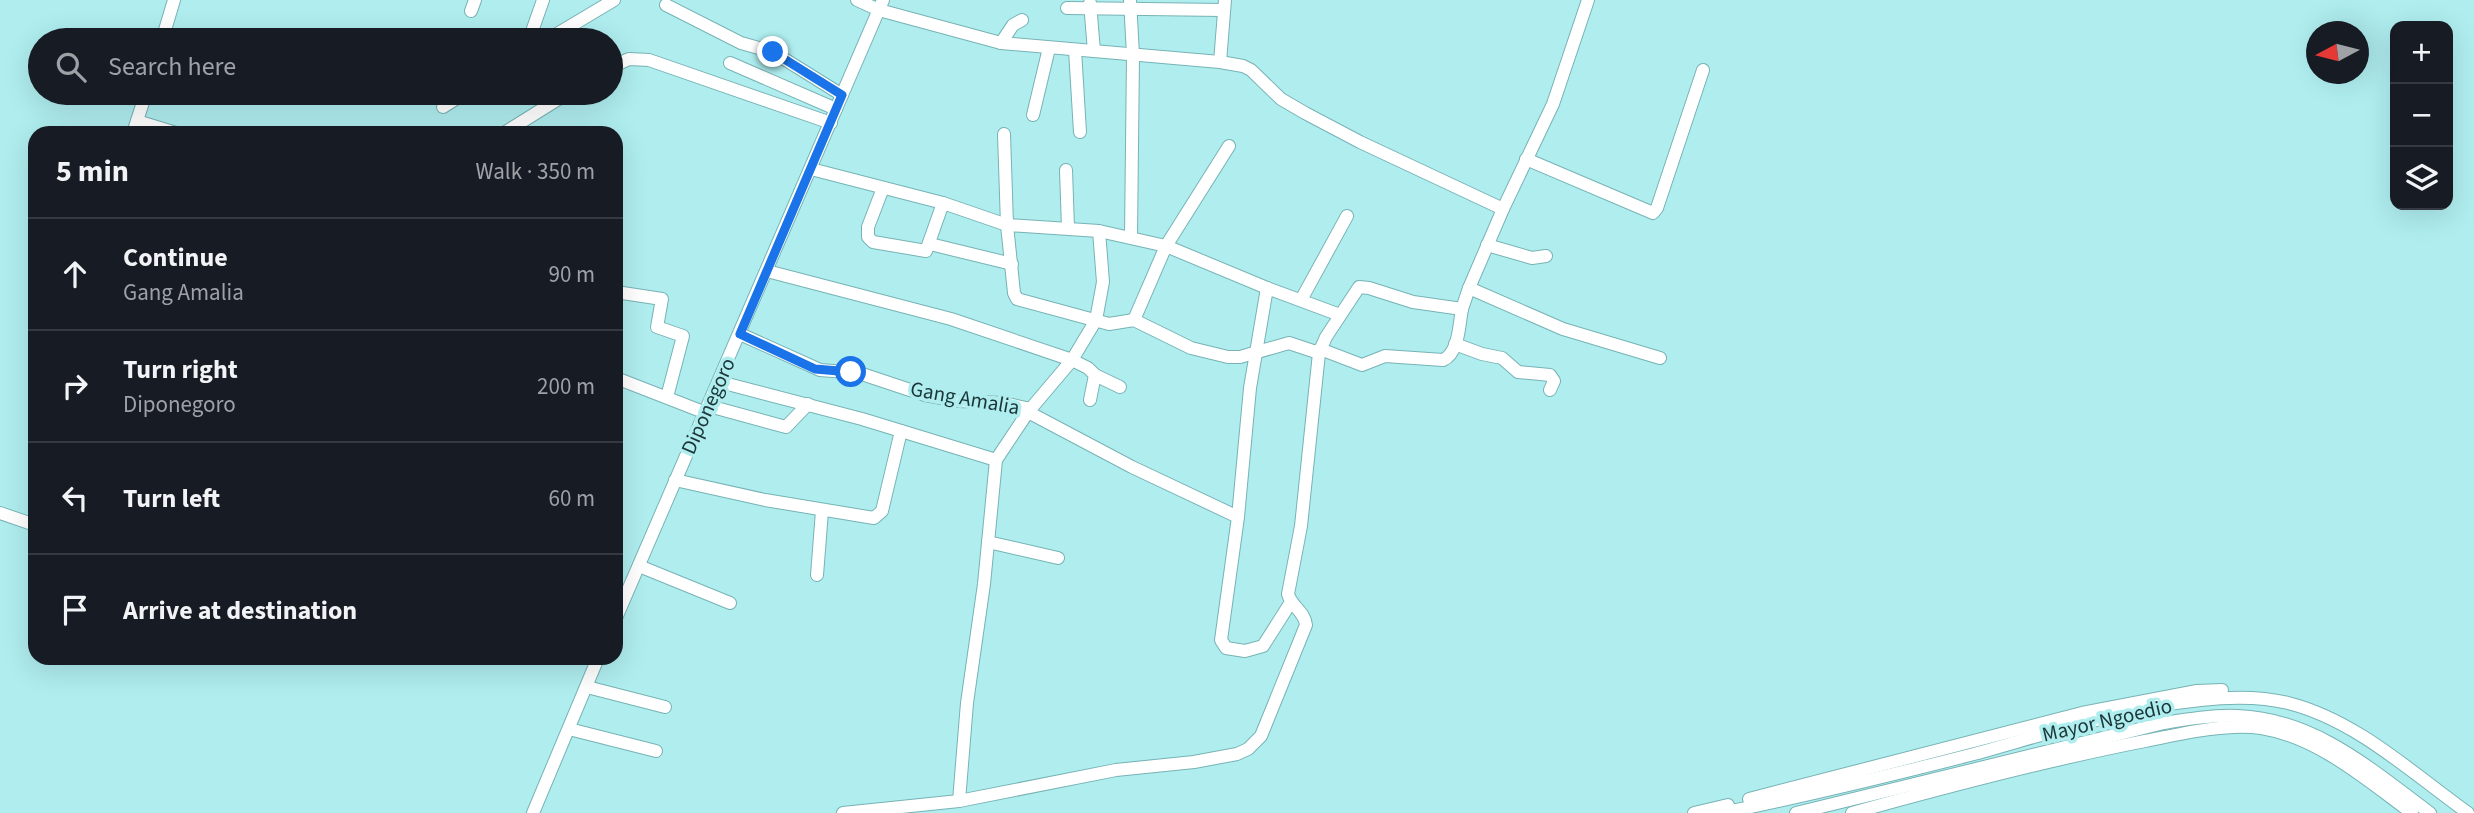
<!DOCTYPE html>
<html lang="en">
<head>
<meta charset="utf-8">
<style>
  body { margin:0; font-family:"Source Sans 3",sans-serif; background:#20242c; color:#f1f3f6 }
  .controls { position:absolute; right:21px; top:21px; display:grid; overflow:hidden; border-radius:14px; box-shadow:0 7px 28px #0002 }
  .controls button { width:63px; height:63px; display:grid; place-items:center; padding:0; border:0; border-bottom:2px solid #363941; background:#171b24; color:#f1f3f6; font:35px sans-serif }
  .compass { position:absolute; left:2306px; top:21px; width:63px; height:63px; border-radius:50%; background:#171b24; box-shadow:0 7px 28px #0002; rotate:263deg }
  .stop { position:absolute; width:21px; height:21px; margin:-16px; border:5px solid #1a73e8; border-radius:50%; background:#fff }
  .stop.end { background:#1a73e8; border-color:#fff; box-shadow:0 2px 7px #0008 }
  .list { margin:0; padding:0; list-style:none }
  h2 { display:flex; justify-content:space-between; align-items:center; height:91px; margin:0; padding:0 28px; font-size:30px }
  h2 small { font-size:23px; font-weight:400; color:#9ea1a6 }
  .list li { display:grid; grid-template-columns:46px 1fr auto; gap:21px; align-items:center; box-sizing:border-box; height:112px; padding:0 28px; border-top:2px solid #363941 }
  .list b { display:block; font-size:26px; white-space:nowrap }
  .list p { margin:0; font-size:23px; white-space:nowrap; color:#9ea1a6 }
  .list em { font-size:23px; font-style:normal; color:#9ea1a6 }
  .icon { flex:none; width:38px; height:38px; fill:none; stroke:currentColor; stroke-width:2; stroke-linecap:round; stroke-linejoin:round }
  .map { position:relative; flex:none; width:2474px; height:813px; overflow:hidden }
  .search { position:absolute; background:#171b24; box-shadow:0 7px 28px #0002; left:28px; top:28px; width:595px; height:77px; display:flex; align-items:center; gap:18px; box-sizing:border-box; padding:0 24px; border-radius:38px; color:#9ea1a6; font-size:26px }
  .panel { position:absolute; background:#171b24; box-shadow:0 7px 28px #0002; left:28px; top:126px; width:595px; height:539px; border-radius:21px }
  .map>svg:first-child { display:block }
</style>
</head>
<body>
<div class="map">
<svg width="2474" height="813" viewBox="0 0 2474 813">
  <rect width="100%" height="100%" fill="#afedef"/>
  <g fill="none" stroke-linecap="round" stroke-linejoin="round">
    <defs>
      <g id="minor">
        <polyline points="857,0 879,10 1001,43 1220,62 1243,66 1251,70 1281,99 1305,113 1360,142 1503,209"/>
        <polyline points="1130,0 1133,55 1131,236"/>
        <polyline points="1588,0 1553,104 1503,209 1469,288 1563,329 1660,358"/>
        <polyline points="1090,3 1094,51"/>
        <polyline points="666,5 741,43 773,52 842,95"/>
        <polyline points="1067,8 1223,10"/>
        <polyline points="471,11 475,0"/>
        <polyline points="162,40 174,0"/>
        <polyline points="529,40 543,0"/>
        <polyline points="547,40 614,0"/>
        <polyline points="1001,43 1013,25 1022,20"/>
        <polyline points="1075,50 1080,132"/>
        <polyline points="1220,62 1225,0"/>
        <polyline points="730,63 836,109"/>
        <polyline points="611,67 629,59 649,60 831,123"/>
        <polyline points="443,107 465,93"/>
        <polyline points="1033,115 1049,48"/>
        <polyline points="137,121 176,133"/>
        <polyline points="133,133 146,93"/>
        <polyline points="504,133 568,93"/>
        <polyline points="1004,134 1007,225 1014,293 1017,299 1109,324 1134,320 1191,348 1228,357 1240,357 1289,343 1319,353"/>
        <polyline points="1526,159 1653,213 1657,208 1703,70"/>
        <polyline points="811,169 943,203 1007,225 1099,231 1166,246 1267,288"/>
        <polyline points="1066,170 1068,228"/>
        <polyline points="883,188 868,227 868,237 873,242 926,251 943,203"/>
        <polyline points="930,244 1012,264"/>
        <polyline points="1487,245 1532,258 1546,256"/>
        <polyline points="767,271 951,319 1072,360 1088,368 1095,375 1090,400"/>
        <polyline points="616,292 662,299 657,327 683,336 667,397"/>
        <polyline points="1301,300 1347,216"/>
        <polyline points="1134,320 1166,246 1229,146"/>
        <polyline points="740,334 820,370 859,373 925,395 958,401 1003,403 1031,409"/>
        <polyline points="1455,344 1482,354 1502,358 1518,372 1550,375 1554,381 1550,390"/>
        <path d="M 1320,349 L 1362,365 L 1385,356 L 1443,360 C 1459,353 1459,325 1462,309"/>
        <polyline points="1095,375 1120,387"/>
        <polyline points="616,378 706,413"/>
        <polyline points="720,382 862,419 996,460"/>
        <polyline points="709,406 786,427 808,404"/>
        <polyline points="1028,412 1132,467 1238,517 1221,640 1226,648 1245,651 1263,646 1291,602"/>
        <polyline points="675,480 765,500 874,518 882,511 901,431"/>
        <polyline points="0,513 35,525"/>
        <polyline points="1238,517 1250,388 1267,288 1340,315"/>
        <polyline points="988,542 1058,558"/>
        <polyline points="639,566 730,603"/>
        <polyline points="817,575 822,511"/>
        <polyline points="616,618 883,0"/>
        <polyline points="587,687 665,707"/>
        <polyline points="569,729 656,751"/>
        <polyline points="1749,799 2082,713 2197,691 2222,690"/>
        <polyline points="959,801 967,703 984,584 996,460 1028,412 1072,360 1096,320 1103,282 1099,231"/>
        <polyline points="533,813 598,658"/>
        <path d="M 843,813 L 959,801 L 1116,770 L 1194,762 L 1237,754 L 1248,749 L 1261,736 L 1306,625 C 1305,612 1291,606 1288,594 L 1301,526 L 1319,353 L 1326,337 L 1359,287 L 1369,288 L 1413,302 L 1462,309 L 1469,288"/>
        <polyline points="1694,813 1728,805"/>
        <path d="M 1722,813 C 1805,796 1888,776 1970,755 C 2056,732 2201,681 2288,703 C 2356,720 2412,773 2468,813"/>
        <path d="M 1796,813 L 2164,723 C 2188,719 2213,715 2238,716 C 2315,719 2372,770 2430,813"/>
        <path d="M 1852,813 C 1949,786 2047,760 2145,741 C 2179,734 2227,723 2261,728 C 2318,737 2367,780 2412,813"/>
      </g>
    </defs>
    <!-- minor casing -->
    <use href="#minor" stroke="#77b3b5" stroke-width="14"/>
    <!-- minor -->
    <use href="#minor" stroke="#fff" stroke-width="12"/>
  </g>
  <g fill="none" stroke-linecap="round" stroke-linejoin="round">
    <!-- route -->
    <polyline stroke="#1a73e8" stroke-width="9" points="773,52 842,95 740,334 815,369 851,372"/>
  </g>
  <g text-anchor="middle" stroke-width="7" stroke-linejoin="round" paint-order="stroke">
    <!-- street labels -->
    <g font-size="21" fill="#1c3536" stroke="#afedef">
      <text transform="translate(965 398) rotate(10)" y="7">Gang Amalia</text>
      <text transform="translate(708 406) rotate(-66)" y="7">Diponegoro</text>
      <text transform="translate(2107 720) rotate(-13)" y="7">Mayor Ngoedio</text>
    </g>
  </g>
</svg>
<div class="controls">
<button>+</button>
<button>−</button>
<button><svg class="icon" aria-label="layers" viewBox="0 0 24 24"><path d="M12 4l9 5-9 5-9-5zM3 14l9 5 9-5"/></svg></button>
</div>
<svg class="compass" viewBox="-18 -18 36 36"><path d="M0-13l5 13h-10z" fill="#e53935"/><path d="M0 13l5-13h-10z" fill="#9ea1a6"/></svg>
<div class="stop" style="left:851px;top:372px"></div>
<div class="stop end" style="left:773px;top:52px"></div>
<div class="search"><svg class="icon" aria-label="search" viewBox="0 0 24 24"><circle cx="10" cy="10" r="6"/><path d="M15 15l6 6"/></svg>Search here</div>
<section class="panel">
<h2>5 min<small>Walk · 350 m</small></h2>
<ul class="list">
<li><svg class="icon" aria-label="ahead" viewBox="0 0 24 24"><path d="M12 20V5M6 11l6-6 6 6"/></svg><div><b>Continue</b><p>Gang Amalia</p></div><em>90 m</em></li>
<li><svg class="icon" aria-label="right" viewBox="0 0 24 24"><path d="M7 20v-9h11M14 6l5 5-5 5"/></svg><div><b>Turn right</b><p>Diponegoro</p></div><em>200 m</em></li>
<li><svg class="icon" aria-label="left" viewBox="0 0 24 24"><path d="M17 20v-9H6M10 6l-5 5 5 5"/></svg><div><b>Turn left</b></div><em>60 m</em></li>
<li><svg class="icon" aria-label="arrive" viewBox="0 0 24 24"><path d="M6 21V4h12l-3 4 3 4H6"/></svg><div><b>Arrive at destination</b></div></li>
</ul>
</section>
</div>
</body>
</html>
